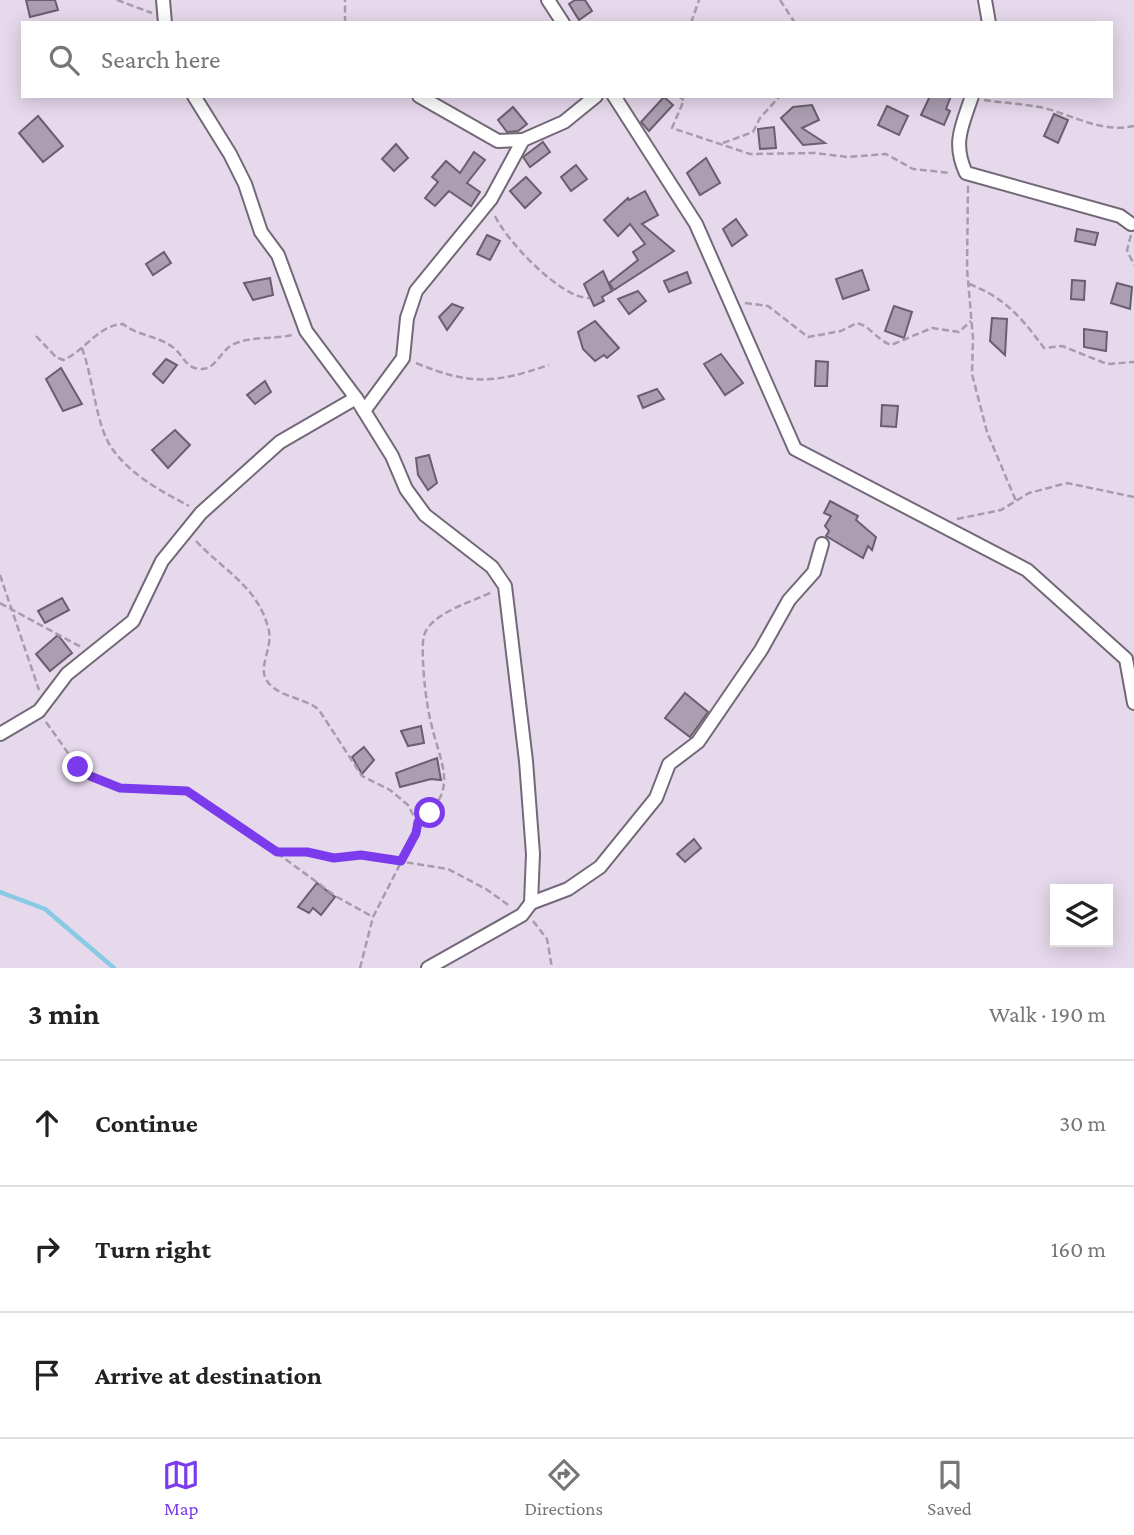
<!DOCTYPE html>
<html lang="en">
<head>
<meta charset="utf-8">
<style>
  body { margin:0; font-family:"Crimson Pro",serif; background:#f6f6f6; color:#222 }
  .controls { position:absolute; right:21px; bottom:21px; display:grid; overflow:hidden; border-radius:0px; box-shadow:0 4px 18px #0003 }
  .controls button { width:63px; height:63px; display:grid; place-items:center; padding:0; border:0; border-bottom:2px solid #e0e0e0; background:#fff; color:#222; font:35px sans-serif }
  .stop { position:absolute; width:21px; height:21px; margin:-16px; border:5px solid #7c3aed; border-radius:50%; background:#fff }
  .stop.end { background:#7c3aed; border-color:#fff; box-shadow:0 2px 7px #0008 }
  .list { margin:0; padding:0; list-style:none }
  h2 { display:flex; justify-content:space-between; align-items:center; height:91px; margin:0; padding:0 28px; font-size:30px }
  h2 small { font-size:23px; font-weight:400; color:#767676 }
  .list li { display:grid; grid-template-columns:46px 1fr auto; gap:21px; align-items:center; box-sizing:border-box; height:126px; padding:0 28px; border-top:2px solid #e0e0e0 }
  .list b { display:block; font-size:26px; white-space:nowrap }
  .list em { font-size:23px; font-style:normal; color:#767676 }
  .icon { flex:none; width:38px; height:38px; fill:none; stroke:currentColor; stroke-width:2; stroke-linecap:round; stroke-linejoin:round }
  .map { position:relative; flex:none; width:1134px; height:968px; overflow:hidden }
  .search { position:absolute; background:#fff; box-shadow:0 4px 18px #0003; left:21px; right:21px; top:21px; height:77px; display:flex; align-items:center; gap:18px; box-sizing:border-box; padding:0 24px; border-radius:0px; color:#767676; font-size:26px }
  .sheet { height:469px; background:#fff }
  nav { display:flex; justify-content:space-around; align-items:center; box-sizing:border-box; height:98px; border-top:2px solid #e0e0e0; background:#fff; font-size:19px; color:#767676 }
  nav a { display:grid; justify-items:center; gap:4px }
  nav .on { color:#7c3aed }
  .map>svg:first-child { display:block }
</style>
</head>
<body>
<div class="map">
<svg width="1134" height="968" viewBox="0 0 1134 968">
  <rect width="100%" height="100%" fill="#e6d9ec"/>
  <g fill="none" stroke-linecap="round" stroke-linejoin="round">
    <!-- stream -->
    <polyline stroke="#88c9e4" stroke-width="4.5" points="0,892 45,909 114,968"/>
  </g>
  <!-- building -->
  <g fill="#aa9eb0" stroke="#6a5e6f" stroke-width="2">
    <polygon points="26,0 55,0 58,10 30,17"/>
    <polygon points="575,0 585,0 592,11 579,20 569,4"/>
    <polygon points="930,96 951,96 946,109 950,111 944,125 921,115"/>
    <polygon points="664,97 673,105 649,131 641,122"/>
    <polygon points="812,105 819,120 802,128 825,143 803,145 781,118 793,107"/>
    <polygon points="887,106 908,116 899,135 878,125"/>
    <polygon points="513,107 527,124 518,131 507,132 498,120"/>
    <polygon points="1054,114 1068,120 1058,143 1044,136"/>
    <polygon points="38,116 63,146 43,162 19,133"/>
    <polygon points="774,127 776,148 760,149 758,129"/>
    <polygon points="543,142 550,152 530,167 523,157"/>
    <polygon points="396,144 408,158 394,171 382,159"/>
    <polygon points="474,152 485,160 467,183 480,192 471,206 449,191 435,206 425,198 438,182 432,177 446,161 460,173"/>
    <polygon points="706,158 720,183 700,195 687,173"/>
    <polygon points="576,165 587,179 571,191 561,177"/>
    <polygon points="526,177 541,193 525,208 510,191"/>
    <polygon points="645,191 658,215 642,224 674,251 614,290 609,283 638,260 633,252 645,244 630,224 618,236 604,220 628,198 629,200"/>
    <polygon points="736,219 747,235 732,246 723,229"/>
    <polygon points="1077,229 1098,233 1095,245 1075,241"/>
    <polygon points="487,235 500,241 490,260 477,254"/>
    <polygon points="164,252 171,263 153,275 146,264"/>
    <polygon points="862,270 869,290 843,299 836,279"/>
    <polygon points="603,271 612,291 602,297 604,301 594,306 584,284"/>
    <polygon points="687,272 691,283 669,292 664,281"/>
    <polygon points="270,278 273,295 253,300 244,283"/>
    <polygon points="1072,280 1085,281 1084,300 1071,299"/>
    <polygon points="1117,283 1132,287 1130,309 1111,303"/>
    <polygon points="638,291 646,301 629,314 618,299"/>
    <polygon points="452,304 463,308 447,330 439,317"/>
    <polygon points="894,306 912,312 904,338 885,331"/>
    <polygon points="992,318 1007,319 1005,355 990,341"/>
    <polygon points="595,321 619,348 607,358 604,355 595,361 583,349 578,332"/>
    <polygon points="1084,329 1107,332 1106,351 1084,347"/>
    <polygon points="721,354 743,383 725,395 704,364"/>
    <polygon points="166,359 177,365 163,383 153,374"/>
    <polygon points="816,361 828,362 827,386 815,386"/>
    <polygon points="61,368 82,404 63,411 46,379"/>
    <polygon points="265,381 271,392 255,404 247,395"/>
    <polygon points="657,389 664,399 643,408 638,396"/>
    <polygon points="882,405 898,406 896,427 881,426"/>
    <polygon points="175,430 190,445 168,468 152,450"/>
    <polygon points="429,455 437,483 428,490 418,475 416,458"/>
    <polygon points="830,501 858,516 856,520 876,537 872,550 868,546 863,558 826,536 829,531 825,526 831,516 824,513"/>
    <polygon points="62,598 69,610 45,623 38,611"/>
    <polygon points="58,635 72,653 50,671 36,654"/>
    <polygon points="685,693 708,712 690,737 665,718"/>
    <polygon points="421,726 424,743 408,746 401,731"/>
    <polygon points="364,747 374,760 362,774 352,757"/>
    <polygon points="437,758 441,780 431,779 400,787 396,773"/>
    <polygon points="694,839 701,848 685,862 677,854"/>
    <polygon points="317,883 335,897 321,915 313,908 309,913 298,907"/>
  </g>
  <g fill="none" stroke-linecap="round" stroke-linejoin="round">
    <defs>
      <g id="minor">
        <polyline points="163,0 165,23"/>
        <polyline points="548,0 563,23"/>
        <polyline points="985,0 989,23"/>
        <polyline points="194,96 230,154 245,184 261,232 278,255 306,331 356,398 392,456 406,489 425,515 492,567 505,586 526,761 533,854 531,903 522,915 428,968"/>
        <polyline points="419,96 498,141 523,140"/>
        <polyline points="614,96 696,224 795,449 1027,570 1126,659 1134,703"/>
        <path d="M 972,96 C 962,126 952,143 966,173 L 1120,216 L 1131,224"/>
        <polyline points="364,411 403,358 407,318 416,291 491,199 523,140 564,122 596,96"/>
        <polyline points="0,734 39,711 67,674 133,621 162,561 201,513 280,442 356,398"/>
        <polyline points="531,903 568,889 600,867 656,798 669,764 698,742 761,650 789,600 814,572 822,544"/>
      </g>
    </defs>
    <!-- minor casing -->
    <use href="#minor" stroke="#736878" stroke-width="16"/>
    <!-- path -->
    <g stroke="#a69cab" stroke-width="2.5" stroke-dasharray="7 3.5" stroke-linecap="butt">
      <polyline points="117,0 152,13"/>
      <polyline points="780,0 795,23"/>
      <polyline points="345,23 345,0"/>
      <polyline points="691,23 699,0"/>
      <polyline points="678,96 684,100 672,128 750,154 815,153 847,157 886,154 913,169 951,173"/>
      <path d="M 984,100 C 1004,103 1025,104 1044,108 C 1075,116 1101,133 1134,126"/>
      <polyline points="723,143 753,132 760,118 780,96"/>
      <polyline points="968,186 967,269 973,338 972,374 987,432 1016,501"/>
      <path d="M 495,216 C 507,241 560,298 589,298"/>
      <polyline points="1131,235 1127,250 1134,265"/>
      <path d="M 969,284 C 1004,297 1022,318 1044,348 L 1062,346 L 1107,364 L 1134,362"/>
      <path d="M 745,303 L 768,306 L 808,337 L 841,331 L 857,323 C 870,326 877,340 891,345 L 932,328 L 959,332 L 971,321"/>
      <path d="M 36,336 L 56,357 L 63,360 C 85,351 98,325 123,324 C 139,337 159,335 175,349 C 184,357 186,368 200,369 C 214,370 219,355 229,347 C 246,335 272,340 292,335"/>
      <path d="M 82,348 C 92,376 94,406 104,433 C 117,468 159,490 189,506"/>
      <path d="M 416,363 C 470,385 493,384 549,365"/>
      <polyline points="957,519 1001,510 1029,493 1067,483 1134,497"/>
      <path d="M 196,541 C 224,571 259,587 269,631 C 272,647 260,665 265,677 C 273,697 305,697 319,710 L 362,776 L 390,790 L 408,805 L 417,822"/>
      <polyline points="0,575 39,690"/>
      <polyline points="0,603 81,647"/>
      <polyline points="46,722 78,767 90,776 120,788 187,791 277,852 307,852 334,858 361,855 448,869 486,889 511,907"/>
      <polyline points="277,853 337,897 373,917"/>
      <polyline points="533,921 547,939 552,968"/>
      <path d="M 360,968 L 373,917 L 416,833 L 417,822 C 458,793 443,769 433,731 C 427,709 424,684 423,661 C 423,652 421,638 427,629 C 440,610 472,602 492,592"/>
    </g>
    <!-- minor -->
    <use href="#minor" stroke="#fff" stroke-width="12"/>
  </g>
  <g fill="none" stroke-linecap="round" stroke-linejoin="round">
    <!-- route -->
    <polyline stroke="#7c3aed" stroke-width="9" points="78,767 90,776 120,788 187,791 277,852 307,852 334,858 361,855 401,861 416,833 418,822 430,813"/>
  </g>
</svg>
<div class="controls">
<button><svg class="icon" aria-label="layers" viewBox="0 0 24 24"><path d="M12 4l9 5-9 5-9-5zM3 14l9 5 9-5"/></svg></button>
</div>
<div class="stop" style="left:430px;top:813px"></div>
<div class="stop end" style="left:78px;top:767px"></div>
<div class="search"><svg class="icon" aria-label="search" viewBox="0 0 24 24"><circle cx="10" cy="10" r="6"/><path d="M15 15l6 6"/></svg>Search here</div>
</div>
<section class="sheet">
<h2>3 min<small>Walk · 190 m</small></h2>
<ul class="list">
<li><svg class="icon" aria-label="ahead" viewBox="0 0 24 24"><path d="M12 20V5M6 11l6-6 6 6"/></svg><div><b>Continue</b></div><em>30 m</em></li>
<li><svg class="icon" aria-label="right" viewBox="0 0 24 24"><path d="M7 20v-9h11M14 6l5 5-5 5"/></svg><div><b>Turn right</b></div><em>160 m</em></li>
<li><svg class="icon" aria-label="arrive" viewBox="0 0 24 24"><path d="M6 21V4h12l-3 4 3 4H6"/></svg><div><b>Arrive at destination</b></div></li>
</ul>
</section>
<nav>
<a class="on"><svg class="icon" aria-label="map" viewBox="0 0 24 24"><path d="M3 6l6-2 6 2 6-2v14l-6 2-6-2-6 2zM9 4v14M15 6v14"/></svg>Map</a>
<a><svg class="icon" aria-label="directions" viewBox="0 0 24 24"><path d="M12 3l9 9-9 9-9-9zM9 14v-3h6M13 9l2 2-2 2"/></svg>Directions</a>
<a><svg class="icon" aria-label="saved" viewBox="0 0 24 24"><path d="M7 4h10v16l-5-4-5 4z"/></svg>Saved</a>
</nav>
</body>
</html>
